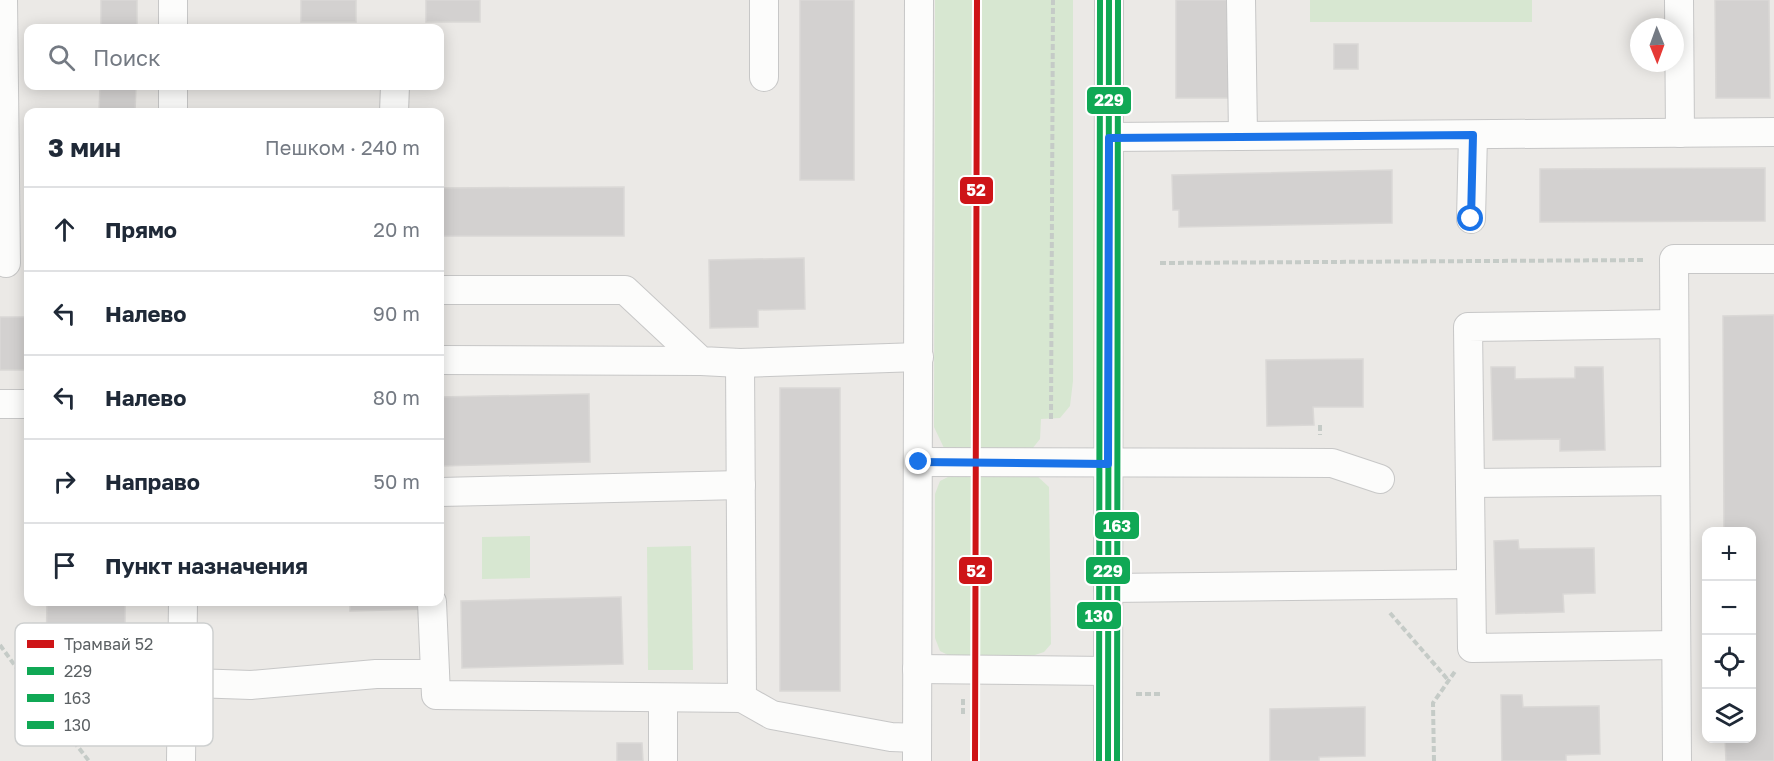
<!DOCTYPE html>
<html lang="ru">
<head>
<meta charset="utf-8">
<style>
  body { margin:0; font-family:"Golos Text",sans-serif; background:#f2f2f3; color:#1f2937 }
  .controls { position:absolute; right:18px; bottom:18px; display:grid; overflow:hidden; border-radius:12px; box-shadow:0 3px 15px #0003 }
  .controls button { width:54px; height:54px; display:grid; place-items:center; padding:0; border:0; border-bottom:2px solid #e0e1e3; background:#fff; color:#1f2937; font:30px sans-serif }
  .compass { position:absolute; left:1630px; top:18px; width:54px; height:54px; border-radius:50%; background:#fff; box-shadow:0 3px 15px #0003; rotate:179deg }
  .stop { position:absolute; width:18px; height:18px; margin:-14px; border:4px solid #1a73e8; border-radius:50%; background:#fff }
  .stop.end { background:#1a73e8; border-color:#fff; box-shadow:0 2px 6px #0008 }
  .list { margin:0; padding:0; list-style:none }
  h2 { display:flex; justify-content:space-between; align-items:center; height:78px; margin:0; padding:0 24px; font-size:26px }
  h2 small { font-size:20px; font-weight:400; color:#747a83 }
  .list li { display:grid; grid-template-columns:39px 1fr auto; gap:18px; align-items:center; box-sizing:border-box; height:84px; padding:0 24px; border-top:2px solid #e0e1e3 }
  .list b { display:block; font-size:22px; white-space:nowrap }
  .list em { font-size:20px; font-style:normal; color:#747a83 }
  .icon { flex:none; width:33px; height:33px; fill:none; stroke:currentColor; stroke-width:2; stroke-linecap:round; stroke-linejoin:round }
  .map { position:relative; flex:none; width:1774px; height:761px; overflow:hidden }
  .search { position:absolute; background:#fff; box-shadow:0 3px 15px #0003; left:24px; top:24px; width:420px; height:66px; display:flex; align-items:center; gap:15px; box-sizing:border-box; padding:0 21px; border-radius:12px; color:#747a83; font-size:22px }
  .panel { position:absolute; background:#fff; box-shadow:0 3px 15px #0003; left:24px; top:108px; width:420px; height:498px; border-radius:12px }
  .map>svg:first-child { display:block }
</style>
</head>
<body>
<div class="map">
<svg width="1774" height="761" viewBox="0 0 1774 761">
  <rect width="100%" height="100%" fill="#ebe9e6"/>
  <!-- green -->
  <g fill="#d7e7d1">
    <polygon points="935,0 1073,0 1073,381 1070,406 1060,418 1041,419 1040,439 1032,449 944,448 934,427"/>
    <rect x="1310" y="0" width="222" height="22"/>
    <polygon points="952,475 1036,475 1049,487 1051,644 1044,652 1035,655 950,656 940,651 935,638 935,494 940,481"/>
    <polygon points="530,536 530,578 482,579 482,537"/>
    <polygon points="691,546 693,670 648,670 647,547"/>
  </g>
  <!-- building -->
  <g fill="#d3d1d0" stroke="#dad8d6" stroke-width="1.5">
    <rect x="101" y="0" width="36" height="28"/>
    <rect x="301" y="0" width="55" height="22"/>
    <rect x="426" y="0" width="54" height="22"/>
    <rect x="800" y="0" width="54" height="180"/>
    <rect x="1176" y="0" width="53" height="98"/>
    <polygon points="1715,0 1769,0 1770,98 1716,98"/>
    <rect x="1334" y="44" width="24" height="25"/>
    <polygon points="100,86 136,86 135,112 99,112"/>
    <polygon points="1765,168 1765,221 1540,222 1540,169"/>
    <polygon points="1392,170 1392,223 1179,227 1179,210 1173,210 1172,175"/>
    <polygon points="624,187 624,236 440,236 440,188"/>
    <polygon points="804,258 805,309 758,310 758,327 710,328 709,260"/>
    <polygon points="1774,315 1774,761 1726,761 1725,738 1752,738 1752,532 1724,532 1723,316"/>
    <rect x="0" y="317" width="28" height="53"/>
    <polygon points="1363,359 1363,407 1313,407 1314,425 1267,426 1266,360"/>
    <polygon points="1491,367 1515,367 1515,379 1575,378 1575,367 1603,367 1605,450 1560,451 1560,439 1493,440"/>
    <rect x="780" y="388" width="60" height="303"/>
    <polygon points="589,394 590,462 440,466 440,397"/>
    <polygon points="1518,540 1519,549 1594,548 1595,593 1563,594 1564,612 1496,614 1494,541"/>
    <polygon points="621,597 623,664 462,668 461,601"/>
    <polygon points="47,602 125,602 125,657 46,656"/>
    <polygon points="350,602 431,602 431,609 350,611"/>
    <polygon points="1501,695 1522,695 1523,707 1599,706 1600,754 1566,755 1566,761 1502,761"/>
    <polygon points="1365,707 1365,756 1319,757 1319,761 1270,761 1270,709"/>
    <polygon points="617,743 642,743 643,761 617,761"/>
  </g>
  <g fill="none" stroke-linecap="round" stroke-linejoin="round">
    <defs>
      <g id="minor">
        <polyline points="3,0 6,263"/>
        <polyline points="764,0 764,77"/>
        <polyline points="1241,0 1243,135"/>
        <polyline points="1679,0 1680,133"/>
        <polyline points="173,28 173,0"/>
        <polyline points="173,112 173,86"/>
        <polyline points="394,112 395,86"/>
        <polyline points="1109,137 1774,132"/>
        <polyline points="1471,219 1473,135"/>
        <polyline points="440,290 625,290 701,361 740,363 919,357"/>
        <polyline points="1674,324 1468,327 1472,648 1676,645"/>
        <polyline points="440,360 701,361"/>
        <polyline points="740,363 742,698 772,715 891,737 917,738"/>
        <polyline points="0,404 28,404"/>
        <polyline points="919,462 1332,463 1380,479"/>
        <polyline points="1470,483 1675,481"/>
        <polyline points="440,492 741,485"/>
        <polyline points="1108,588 1471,584"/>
        <polyline points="432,602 436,695 742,698"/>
        <polyline points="917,669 1108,671"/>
        <polyline points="48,678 251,685 376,674 435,674"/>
        <polyline points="663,698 663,761"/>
        <polyline points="181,761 183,602"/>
        <polyline points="917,761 919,0"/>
        <polyline points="1108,761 1109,0"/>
        <polyline points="1677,761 1674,259 1774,259"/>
      </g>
    </defs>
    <!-- minor casing -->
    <use href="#minor" stroke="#c7c7c7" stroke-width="30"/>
    <!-- path -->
    <g stroke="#c5cbc7" stroke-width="4" stroke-dasharray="6 3" stroke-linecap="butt">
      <polyline points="1160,263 1646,260"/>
      <polyline points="1051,419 1053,0"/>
      <polyline points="1320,425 1320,435"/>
      <polyline points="1390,613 1449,681"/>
      <polyline points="0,645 21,674"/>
      <polyline points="1136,694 1161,694"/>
      <polyline points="46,706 89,761"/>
      <polyline points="963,714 963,697"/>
      <polyline points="1434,761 1433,703 1456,670"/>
    </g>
    <!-- minor -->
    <use href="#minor" stroke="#fcfcfb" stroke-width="28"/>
    <defs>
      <polyline id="bus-1" points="1108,761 1109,0"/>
      <polyline id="bus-2" points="1117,761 1118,0"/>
      <polyline id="bus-3" points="1099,761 1100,0"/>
    </defs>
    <!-- bus-1 casing -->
    <use href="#bus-1" stroke="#fff" stroke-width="10"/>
    <!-- bus-2 casing -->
    <use href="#bus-2" stroke="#fff" stroke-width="10"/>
    <!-- bus-3 casing -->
    <use href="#bus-3" stroke="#fff" stroke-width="10"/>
    <!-- bus-1 -->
    <use href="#bus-1" stroke="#10a855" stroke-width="6"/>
    <!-- bus-2 -->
    <use href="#bus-2" stroke="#10a855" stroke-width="6"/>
    <!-- bus-3 -->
    <use href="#bus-3" stroke="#10a855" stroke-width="6"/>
    <defs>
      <polyline id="tram-1" points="975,761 977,0"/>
    </defs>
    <!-- tram-1 casing -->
    <use href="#tram-1" stroke="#fff" stroke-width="10"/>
    <!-- tram-1 -->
    <use href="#tram-1" stroke="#ce1417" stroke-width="6"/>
  </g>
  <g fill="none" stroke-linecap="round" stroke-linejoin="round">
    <!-- route -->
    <polyline stroke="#1a73e8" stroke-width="8" points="919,462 1108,464 1109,138 1473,135 1471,219"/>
  </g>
  <!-- legend -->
  <rect x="15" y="623" width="198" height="123" rx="9" fill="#fff" stroke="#ced0d0" stroke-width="1.5"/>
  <rect x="27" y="640" width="27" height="8" fill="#ce1417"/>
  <rect x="27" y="667" width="27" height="8" fill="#10a855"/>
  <rect x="27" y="694" width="27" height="8" fill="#10a855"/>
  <rect x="27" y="721" width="27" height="8" fill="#10a855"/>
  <g font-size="16" fill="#5c6164">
    <text x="64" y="650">Трамвай 52</text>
    <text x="64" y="677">229</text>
    <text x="64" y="704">163</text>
    <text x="64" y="731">130</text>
  </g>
  <g stroke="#fff" stroke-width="2">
    <rect x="1086" y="86" width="46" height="29" rx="6" fill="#10a855"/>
    <rect x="959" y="176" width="35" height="29" rx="6" fill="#ce1417"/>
    <rect x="1094" y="511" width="46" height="29" rx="6" fill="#10a855"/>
    <rect x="958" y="556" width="35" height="29" rx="6" fill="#ce1417"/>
    <rect x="1085" y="556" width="46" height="29" rx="6" fill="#10a855"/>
    <rect x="1076" y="601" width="46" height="29" rx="6" fill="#10a855"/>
  </g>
  <g font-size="16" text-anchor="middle" font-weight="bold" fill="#fff">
    <text x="1109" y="106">229</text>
    <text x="976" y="196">52</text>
    <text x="1117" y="532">163</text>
    <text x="976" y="577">52</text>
    <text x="1108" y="577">229</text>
    <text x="1099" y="622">130</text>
  </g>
</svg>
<div class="controls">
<button>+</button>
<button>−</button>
<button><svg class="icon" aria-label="locate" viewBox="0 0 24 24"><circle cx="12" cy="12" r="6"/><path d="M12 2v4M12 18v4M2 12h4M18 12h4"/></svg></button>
<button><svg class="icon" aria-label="layers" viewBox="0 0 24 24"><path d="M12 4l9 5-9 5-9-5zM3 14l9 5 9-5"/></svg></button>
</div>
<svg class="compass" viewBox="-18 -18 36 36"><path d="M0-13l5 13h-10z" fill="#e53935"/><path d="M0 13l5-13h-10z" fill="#747a83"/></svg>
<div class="stop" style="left:1471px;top:219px"></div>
<div class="stop end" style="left:919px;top:462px"></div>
<div class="search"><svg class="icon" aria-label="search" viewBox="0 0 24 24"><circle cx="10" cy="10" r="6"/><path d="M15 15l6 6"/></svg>Поиск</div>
<section class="panel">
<h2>3 мин<small>Пешком · 240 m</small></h2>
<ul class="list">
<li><svg class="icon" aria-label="ahead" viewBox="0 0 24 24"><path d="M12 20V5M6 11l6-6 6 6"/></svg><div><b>Прямо</b></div><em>20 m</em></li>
<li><svg class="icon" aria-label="left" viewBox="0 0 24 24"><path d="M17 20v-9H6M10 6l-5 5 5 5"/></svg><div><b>Налево</b></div><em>90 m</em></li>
<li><svg class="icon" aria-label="left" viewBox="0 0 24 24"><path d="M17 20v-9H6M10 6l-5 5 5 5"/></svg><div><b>Налево</b></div><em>80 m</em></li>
<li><svg class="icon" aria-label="right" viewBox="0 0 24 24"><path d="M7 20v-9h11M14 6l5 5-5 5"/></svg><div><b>Направо</b></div><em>50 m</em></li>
<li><svg class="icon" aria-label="arrive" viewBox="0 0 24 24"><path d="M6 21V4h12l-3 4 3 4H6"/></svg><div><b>Пункт назначения</b></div></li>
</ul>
</section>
</div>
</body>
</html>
